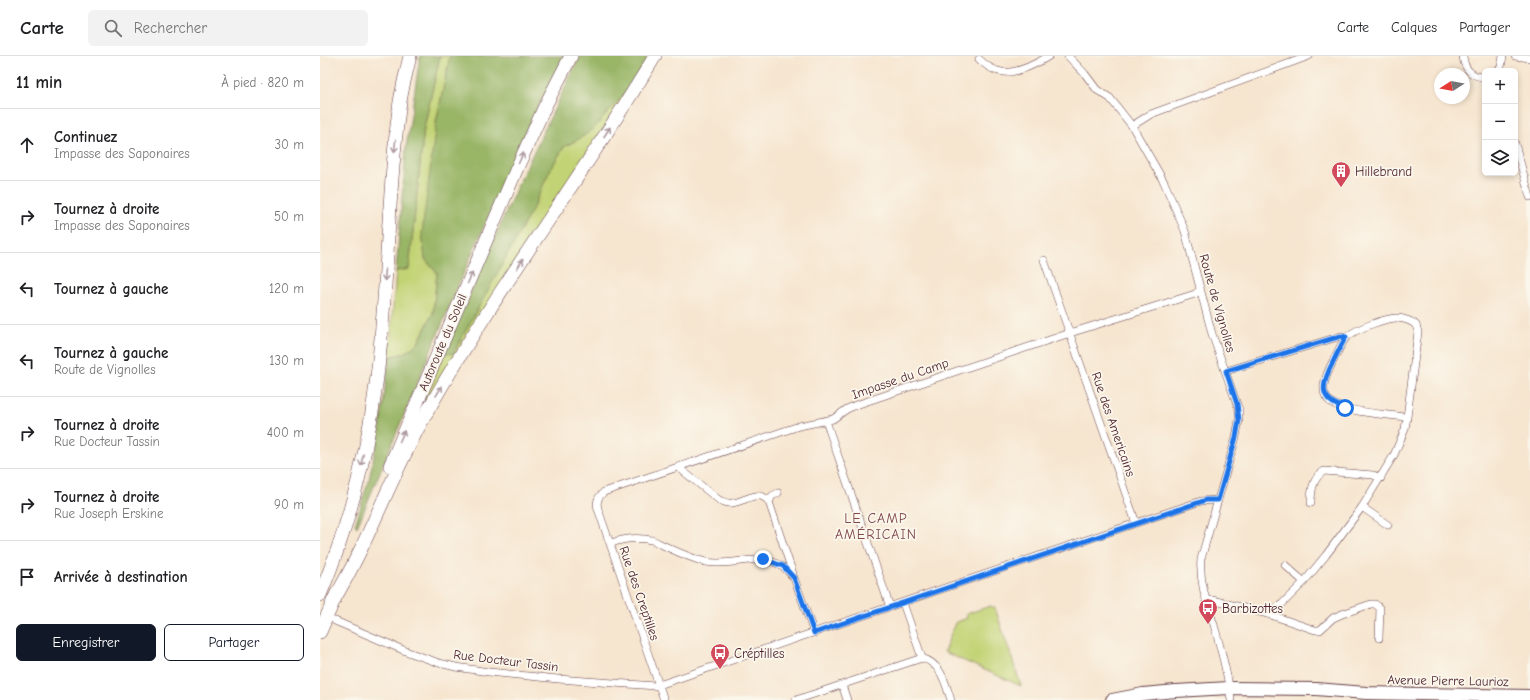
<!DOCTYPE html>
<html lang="fr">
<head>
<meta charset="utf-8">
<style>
  body { margin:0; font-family:"Comic Neue",sans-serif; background:#f2f2f2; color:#202124 }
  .controls { position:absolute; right:12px; top:12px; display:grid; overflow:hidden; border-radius:6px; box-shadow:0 2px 6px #0003 }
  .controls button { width:36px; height:36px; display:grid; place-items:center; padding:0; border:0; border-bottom:1px solid #e0e0e0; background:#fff; color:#202124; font:20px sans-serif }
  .compass { position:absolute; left:1114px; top:12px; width:36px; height:36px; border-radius:50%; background:#fff; box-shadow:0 2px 6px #0003; rotate:259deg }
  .stop { position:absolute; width:12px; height:12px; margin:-9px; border:3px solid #1a73e8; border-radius:50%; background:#fff }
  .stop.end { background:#1a73e8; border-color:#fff; box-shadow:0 1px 4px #0008 }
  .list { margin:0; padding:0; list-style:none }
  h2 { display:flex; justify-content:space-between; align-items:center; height:52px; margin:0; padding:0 16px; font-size:17px }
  h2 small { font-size:13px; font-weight:400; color:#757577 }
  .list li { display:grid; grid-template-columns:26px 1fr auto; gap:12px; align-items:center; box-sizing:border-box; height:72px; padding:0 16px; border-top:1px solid #e0e0e0 }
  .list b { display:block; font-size:15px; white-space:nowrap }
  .list p { margin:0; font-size:13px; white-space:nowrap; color:#757577 }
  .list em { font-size:13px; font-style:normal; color:#757577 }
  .actions { display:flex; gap:8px; padding:12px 16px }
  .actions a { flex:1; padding:9px 0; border:1px solid #111827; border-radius:6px; text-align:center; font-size:14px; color:#111827 }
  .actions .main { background:#111827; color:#fff }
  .icon { flex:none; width:22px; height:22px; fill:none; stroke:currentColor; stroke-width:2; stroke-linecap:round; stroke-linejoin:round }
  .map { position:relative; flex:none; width:1210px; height:644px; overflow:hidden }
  header { display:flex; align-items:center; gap:24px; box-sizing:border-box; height:56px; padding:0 20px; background:#fff; border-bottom:1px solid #e0e0e0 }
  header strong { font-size:19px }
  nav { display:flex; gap:22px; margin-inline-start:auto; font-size:14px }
  .search { width:280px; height:36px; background:#f2f2f2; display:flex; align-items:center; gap:10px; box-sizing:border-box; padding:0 14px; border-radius:6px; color:#757577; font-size:15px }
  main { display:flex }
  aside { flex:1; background:#fff }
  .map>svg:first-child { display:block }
</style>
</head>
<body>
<header>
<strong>Carte</strong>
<div class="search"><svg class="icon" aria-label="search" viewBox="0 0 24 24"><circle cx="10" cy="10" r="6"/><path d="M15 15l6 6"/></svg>Rechercher</div>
<nav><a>Carte</a><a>Calques</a><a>Partager</a></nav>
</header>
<main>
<aside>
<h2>11 min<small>À pied · 820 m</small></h2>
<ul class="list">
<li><svg class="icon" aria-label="ahead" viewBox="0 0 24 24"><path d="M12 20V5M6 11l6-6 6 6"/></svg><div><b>Continuez</b><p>Impasse des Saponaires</p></div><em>30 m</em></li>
<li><svg class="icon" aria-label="right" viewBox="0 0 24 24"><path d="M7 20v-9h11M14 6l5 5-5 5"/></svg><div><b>Tournez à droite</b><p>Impasse des Saponaires</p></div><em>50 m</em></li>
<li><svg class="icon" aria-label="left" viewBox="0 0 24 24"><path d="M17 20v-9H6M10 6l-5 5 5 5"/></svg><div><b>Tournez à gauche</b></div><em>120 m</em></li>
<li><svg class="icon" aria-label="left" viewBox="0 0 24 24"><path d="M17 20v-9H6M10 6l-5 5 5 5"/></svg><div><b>Tournez à gauche</b><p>Route de Vignolles</p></div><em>130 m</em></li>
<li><svg class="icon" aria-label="right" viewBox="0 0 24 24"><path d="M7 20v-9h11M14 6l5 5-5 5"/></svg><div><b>Tournez à droite</b><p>Rue Docteur Tassin</p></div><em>400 m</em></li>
<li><svg class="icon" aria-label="right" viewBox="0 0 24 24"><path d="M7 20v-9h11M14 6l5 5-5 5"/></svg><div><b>Tournez à droite</b><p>Rue Joseph Erskine</p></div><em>90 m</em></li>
<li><svg class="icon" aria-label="arrive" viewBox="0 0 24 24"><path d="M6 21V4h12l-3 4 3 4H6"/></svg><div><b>Arrivée à destination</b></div></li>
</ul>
<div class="actions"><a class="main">Enregistrer</a><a>Partager</a></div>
</aside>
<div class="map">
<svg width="1210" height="644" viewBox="0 0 1210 644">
  <rect width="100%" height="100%" fill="#fbf7ec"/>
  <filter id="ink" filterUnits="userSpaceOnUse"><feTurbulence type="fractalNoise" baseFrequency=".025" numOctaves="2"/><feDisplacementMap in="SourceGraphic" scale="8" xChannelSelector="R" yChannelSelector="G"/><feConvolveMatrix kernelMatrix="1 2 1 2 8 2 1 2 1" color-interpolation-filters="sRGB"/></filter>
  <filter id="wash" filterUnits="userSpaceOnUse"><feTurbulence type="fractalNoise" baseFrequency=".012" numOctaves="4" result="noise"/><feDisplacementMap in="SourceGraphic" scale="16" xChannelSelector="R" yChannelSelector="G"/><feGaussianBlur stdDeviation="0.9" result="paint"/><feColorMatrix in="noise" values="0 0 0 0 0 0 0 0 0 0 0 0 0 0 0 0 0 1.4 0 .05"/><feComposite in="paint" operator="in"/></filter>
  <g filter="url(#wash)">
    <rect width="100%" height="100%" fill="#f6e5cf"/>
    <!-- green -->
    <g fill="#c2d375" stroke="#867950">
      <polygon points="120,0 130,0 116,67 105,203 117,217 113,257 98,287 85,297 69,301 76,215 89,213 104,72"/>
      <polygon points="309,33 105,349 103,345 124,297 133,297 231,112 244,91 262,81 273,73"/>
      <polygon points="670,550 675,552 701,630 624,596 635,567 647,562 646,558"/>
    </g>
    <!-- forest -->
    <g fill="#99b566" stroke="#726a48">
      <polygon points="100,0 120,0 104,72 89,213 76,215 86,92"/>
      <polygon points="130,0 244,0 202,83 136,235 37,471 35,469 49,423 60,372 69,301 85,297 98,287 113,257 117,217 105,203 102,177 116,67"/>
      <polygon points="260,0 329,0 309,33 273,73 262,81 244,91 231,112 213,152 133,298 124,297 199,126"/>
    </g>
  </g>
  <g filter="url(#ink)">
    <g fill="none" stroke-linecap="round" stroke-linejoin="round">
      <defs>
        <g id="minor">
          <polyline points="748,0 765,18 777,34 790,42 812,70"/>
          <path d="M 1143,0 C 1144,13 1152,21 1165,21"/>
          <polyline points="1195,0 1210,2"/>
          <path d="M 659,3 C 664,8 671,13 678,15 C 694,20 716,8 729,0"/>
          <polyline points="1178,15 1181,11 1183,0"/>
          <polyline points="1195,88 1210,141"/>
          <polyline points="724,204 816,467"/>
          <polyline points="906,315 1021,280 1026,281"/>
          <polyline points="506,365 570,551"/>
          <path d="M 358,411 L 399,444 C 404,446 407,448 412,447 C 425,446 439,432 449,446 L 473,518"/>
          <polyline points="449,446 452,440 458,437"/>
          <path d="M 991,447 C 991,434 993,422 1004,415 L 1053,419 L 1061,422"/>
          <polyline points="1042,451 1068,469"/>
          <path d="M 291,487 C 305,482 317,481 332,484 C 349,492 368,502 386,506 C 420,512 449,489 474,522 L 494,577"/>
          <polyline points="965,509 984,526"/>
          <polyline points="886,545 892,544 948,558 995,574 1000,574 1013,562 1022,558 1051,548 1055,548 1060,552 1059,582"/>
          <polyline points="583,547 602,602"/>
          <path d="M 948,558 L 962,548 L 984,526 L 1006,499 L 1042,451 L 1074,399 L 1085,373 L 1087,361 L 1098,276 L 1096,269 C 1092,265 1083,262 1076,262 C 1066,262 1036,273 1028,280 C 1022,285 1019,294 1015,301 C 1009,314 995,336 1012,347 C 1025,356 1070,359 1087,361"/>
          <polyline points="15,565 88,596 119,607 136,611 169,616 238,623 336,630 816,467 881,445 898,444"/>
          <polyline points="522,629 527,644"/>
          <path d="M 344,644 L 278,453 C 276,445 278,441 284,436 L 479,370 L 513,363 L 527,353 L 536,349 L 750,277 L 875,238 L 880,234"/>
          <path d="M 476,644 L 602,602 C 622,608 625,627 631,644"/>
          <path d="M 911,644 C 908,618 901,593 894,569 C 887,547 879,526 881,503 L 916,381 L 919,364 L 919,354 L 892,278 L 865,175 L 844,126 L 812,70 L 831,58 L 989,0"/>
        </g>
        <polyline id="primary" points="792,644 823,638 856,635 909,632 996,633 1046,637 1210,640"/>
        <g id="motorway">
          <polyline points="70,410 197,112 225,50 251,0"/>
          <path d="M 0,539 C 29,470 48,395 57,321 C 68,232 67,142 79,53 C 81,35 86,18 90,0"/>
          <path d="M 13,545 C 50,484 72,416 108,354 C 177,232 263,120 335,0"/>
          <polyline points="0,576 17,537"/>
        </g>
      </defs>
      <!-- minor casing -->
      <use href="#minor" stroke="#643d44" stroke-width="8"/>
      <!-- primary casing -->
      <use href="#primary" stroke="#643d44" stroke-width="14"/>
      <!-- motorway casing -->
      <use href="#motorway" stroke="#643d44" stroke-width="14"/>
      <!-- minor -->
      <use href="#minor" stroke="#fff" stroke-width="7"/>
      <!-- primary -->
      <use href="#primary" stroke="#fff" stroke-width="12"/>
      <!-- motorway -->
      <use href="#motorway" stroke="#fff" stroke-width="13"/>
    </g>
    <!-- one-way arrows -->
    <defs><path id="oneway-shaft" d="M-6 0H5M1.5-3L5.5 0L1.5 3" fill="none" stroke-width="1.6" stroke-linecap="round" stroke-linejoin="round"/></defs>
    <g stroke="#ae9aa0">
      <use href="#oneway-shaft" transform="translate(287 76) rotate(-57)"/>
      <use href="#oneway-shaft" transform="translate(75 90) rotate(96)"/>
      <use href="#oneway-shaft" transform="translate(201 102) rotate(-66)"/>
      <use href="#oneway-shaft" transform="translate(200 208) rotate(-57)"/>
      <use href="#oneway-shaft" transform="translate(65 219) rotate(94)"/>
      <use href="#oneway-shaft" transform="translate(150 222) rotate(-67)"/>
      <use href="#oneway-shaft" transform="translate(119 335) rotate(-59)"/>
      <use href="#oneway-shaft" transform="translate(82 380) rotate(-67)"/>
      <use href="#oneway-shaft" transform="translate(42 404) rotate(103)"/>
    </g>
  </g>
  <g fill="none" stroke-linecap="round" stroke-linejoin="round" filter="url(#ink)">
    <!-- route -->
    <path stroke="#1a73e8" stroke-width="5" d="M 443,503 L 463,510 L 474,522 L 494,577 L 886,444 L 898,444 L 916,381 L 919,364 L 917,348 L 906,315 L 1021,280 L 1026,281 C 1021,289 1017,298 1013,306 C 1002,327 997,344 1025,352"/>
  </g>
  <!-- icons -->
  <defs>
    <symbol id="building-pin" viewBox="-11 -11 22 30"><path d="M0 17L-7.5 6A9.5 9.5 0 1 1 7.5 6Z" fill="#d1495b" stroke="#fbf7ec"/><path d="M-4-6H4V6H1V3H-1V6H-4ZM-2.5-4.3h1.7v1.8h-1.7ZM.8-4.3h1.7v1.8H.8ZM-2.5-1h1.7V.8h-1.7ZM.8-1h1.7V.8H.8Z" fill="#fff"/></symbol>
    <symbol id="bus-pin" viewBox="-11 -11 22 30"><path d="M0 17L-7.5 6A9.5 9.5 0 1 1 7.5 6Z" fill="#d1495b" stroke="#fbf7ec"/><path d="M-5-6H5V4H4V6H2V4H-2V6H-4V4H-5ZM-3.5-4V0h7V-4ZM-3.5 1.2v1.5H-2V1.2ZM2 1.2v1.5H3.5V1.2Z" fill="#fff"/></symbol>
  </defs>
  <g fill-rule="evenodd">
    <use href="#building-pin" x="1010" y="104" width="22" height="30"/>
    <use href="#bus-pin" x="877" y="541" width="22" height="30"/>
    <use href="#bus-pin" x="389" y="586" width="22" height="30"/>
  </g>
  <g text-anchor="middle" stroke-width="3.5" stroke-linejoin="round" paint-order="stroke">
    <!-- poi labels -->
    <g font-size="13" fill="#4a1f2b" stroke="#fbf7ec" text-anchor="start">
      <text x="1035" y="120">Hillebrand</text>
      <text x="902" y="557">Barbizottes</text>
      <text x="414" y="602">Créptilles</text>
    </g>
    <!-- street labels -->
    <g font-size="13" fill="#4a1f2b" stroke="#fbf7ec">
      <text transform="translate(898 247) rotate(74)" y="5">Route de Vignolles</text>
      <text transform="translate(122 286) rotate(-67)" y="5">Autoroute du Soleil</text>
      <text transform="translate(580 322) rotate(-19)" y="5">Impasse du Camp</text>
      <text transform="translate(794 368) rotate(71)" y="5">Rue des Americains</text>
      <text transform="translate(320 537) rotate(71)" y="5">Rue des Creptilles</text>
      <text transform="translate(186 604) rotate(7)" y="5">Rue Docteur Tassin</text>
      <text transform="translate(1128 624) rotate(1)" y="5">Avenue Pierre Laurioz</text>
    </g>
    <!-- neighbourhood labels -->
    <g font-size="14" letter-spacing="1" fill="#81494c" stroke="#fbf7ec">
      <text x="556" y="467">LE CAMP<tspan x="556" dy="16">AMÉRICAIN</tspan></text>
    </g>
  </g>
</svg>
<div class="controls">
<button>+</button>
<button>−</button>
<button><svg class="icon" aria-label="layers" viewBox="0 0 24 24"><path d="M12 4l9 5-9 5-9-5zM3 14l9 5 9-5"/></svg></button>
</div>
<svg class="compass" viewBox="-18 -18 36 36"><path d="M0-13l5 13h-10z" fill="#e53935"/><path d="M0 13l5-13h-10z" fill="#757577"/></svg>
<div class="stop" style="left:1025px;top:352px"></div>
<div class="stop end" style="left:443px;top:503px"></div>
</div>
</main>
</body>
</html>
